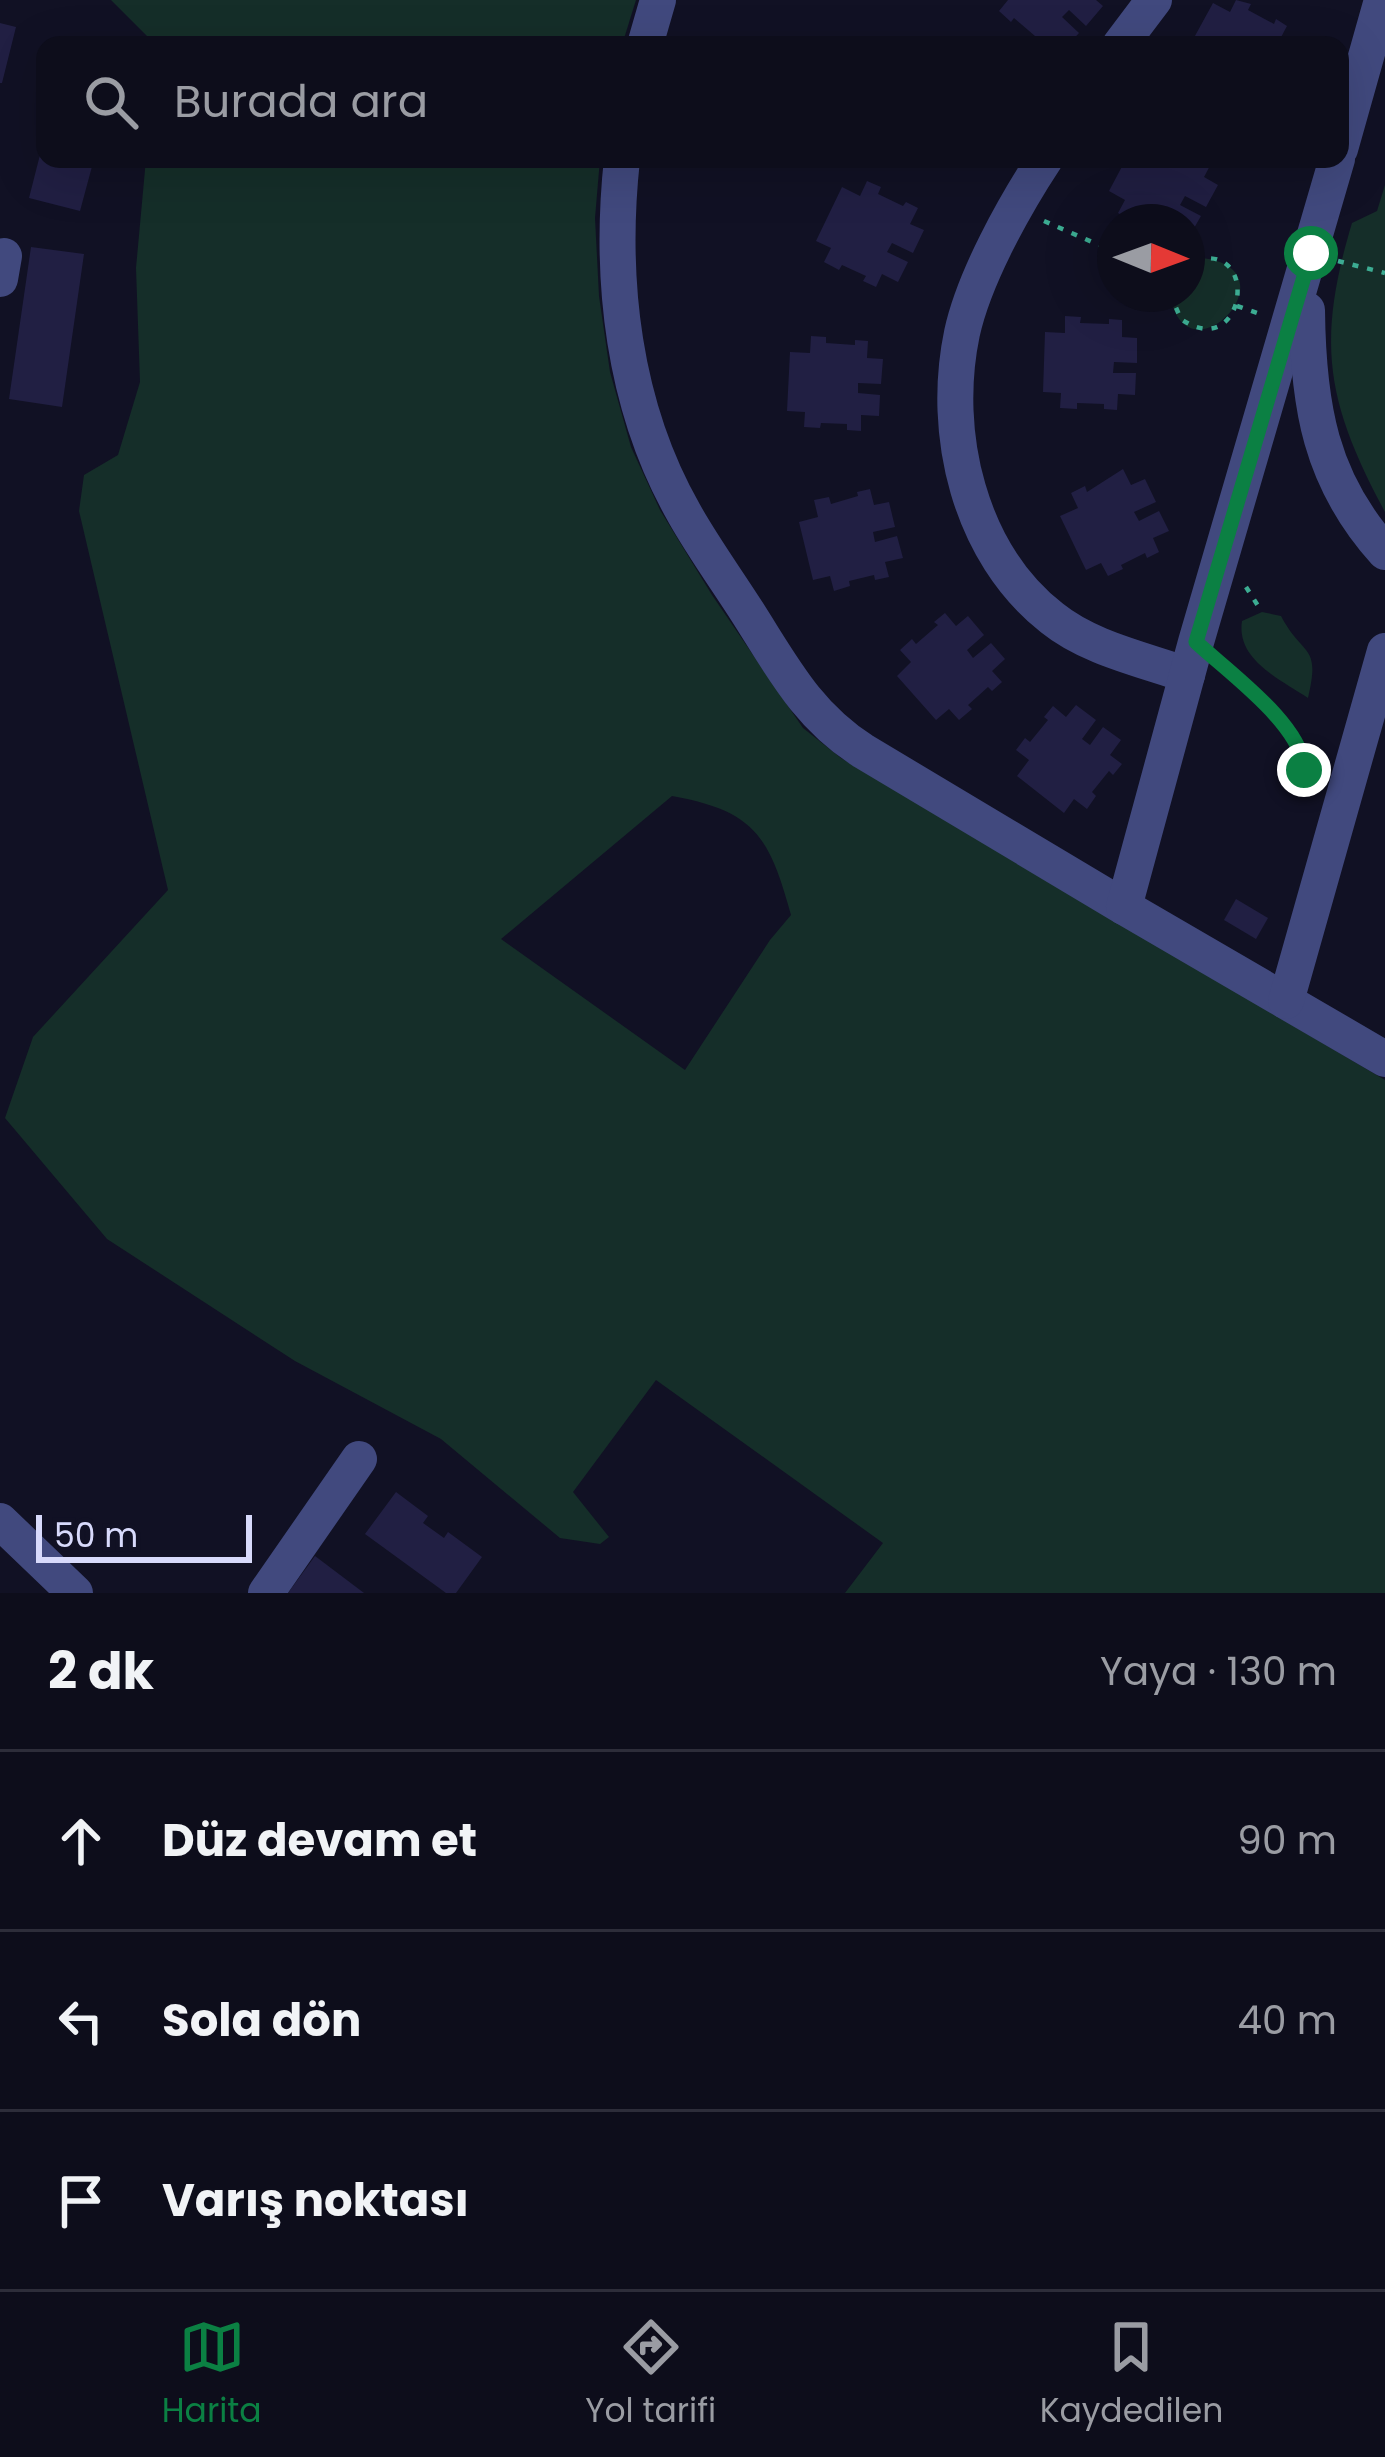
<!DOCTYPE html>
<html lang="tr">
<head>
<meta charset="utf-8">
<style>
  body { margin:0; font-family:Poppins,sans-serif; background:#1b1b28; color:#f1f3f6 }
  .compass { position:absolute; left:1097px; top:204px; width:108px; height:108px; border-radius:50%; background:#0d0d1b; box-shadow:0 12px 48px #0002; rotate:91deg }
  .scale { position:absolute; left:36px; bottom:30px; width:216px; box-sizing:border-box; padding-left:12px; border:6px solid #d8dafb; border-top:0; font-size:33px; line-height:42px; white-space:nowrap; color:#d8dafb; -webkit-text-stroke:9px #111124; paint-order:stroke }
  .stop { position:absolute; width:36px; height:36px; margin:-27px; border:9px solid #0b8043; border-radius:50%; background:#fff }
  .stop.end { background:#0b8043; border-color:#fff; box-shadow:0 3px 12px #0008 }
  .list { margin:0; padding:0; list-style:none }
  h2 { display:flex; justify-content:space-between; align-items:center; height:156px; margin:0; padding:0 48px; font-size:51px }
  h2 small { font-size:39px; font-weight:400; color:#9a9ca3 }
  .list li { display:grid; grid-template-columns:78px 1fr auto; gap:36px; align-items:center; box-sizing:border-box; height:180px; padding:0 48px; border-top:3px solid #2d2d3a }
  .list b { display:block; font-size:45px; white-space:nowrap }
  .list em { font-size:39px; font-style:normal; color:#9a9ca3 }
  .icon { flex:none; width:66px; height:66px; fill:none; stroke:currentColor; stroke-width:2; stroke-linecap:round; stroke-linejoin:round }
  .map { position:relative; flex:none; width:1385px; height:1593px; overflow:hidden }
  .search { position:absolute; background:#0d0d1b; box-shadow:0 12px 48px #0002; left:36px; right:36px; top:36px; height:132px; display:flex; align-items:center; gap:30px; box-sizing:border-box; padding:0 42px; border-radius:24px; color:#9a9ca3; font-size:45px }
  .sheet { height:696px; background:#0d0d1b }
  nav { display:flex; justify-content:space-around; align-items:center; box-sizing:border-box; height:168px; border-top:3px solid #2d2d3a; background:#0d0d1b; font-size:33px; color:#9a9ca3 }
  nav a { display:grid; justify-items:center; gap:6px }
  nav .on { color:#0b8043 }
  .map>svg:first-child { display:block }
</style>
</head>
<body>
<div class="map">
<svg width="1385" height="1593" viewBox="0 0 1385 1593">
  <rect width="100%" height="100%" fill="#111124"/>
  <!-- green -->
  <g fill="#152e29" fill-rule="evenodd">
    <polygon points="111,0 636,0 622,45 156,45"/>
    <path d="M 146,159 L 600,159 L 595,218 L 599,296 L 610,372 L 631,447 L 660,510 L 712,595 L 803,728 L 841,758 L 1385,1080 L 1385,1593 L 845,1593 L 883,1543 L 656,1380 L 573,1492 L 609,1537 L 600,1544 L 560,1538 L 441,1439 L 295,1361 L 107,1239 L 5,1118 L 33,1037 L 168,890 L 79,511 L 84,475 L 118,455 L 140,382 L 136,268 ZM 672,796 C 755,811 769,836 791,915 L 770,940 L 685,1070 L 501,939 Z"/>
    <path d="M 1385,185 L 1385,512 C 1326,402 1316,343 1352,223 L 1377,211 Z"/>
    <path d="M 1202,258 C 1298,269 1185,387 1170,294 L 1187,294 L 1187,263 Z"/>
    <path d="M 1262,612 L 1281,616 C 1303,658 1321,643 1308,698 C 1280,679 1236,660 1242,621 Z"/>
  </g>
  <!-- building -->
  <g fill="#211f43">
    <polygon points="1008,0 1096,0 1103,6 1086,26 1069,10 1062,17 1079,33 1068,45 1060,45 1051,37 1045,45 1037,45 1031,40 1035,36 1014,18 1011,22 999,11"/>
    <polygon points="1236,0 1251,4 1248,10 1274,24 1276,19 1287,26 1279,41 1287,45 1190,45 1213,3 1230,12"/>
    <polygon points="0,23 16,27 2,83 0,83"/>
    <polygon points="43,143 45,159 94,159 80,211 29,198"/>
    <polygon points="1126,159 1212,162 1204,177 1218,185 1206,207 1185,196 1180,205 1201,216 1190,235 1187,222 1146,222 1134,216 1132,221 1118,213 1125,200 1109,191"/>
    <polygon points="867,181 881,187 878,194 903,206 906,202 918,208 910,224 924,230 913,253 892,243 887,252 908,262 898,282 882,274 876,287 863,281 866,276 842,265 839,270 824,262 831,248 816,241 842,187 860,196"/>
    <polygon points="31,247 84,254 62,407 9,399"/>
    <polygon points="1065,316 1081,317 1080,323 1109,324 1109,319 1122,320 1122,337 1137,338 1137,363 1114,362 1113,373 1136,373 1135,395 1118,394 1117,410 1104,409 1104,404 1077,403 1077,409 1060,408 1061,393 1043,392 1045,332 1065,333"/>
    <polygon points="811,336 826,337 826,343 855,345 855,340 868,341 867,358 883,359 881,384 858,383 858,393 880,395 879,416 861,415 861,431 847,430 847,424 821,423 820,428 804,427 805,412 787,411 790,352 810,353"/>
    <polygon points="1123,469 1131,485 1145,479 1156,502 1134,512 1139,521 1159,511 1169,531 1153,538 1159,552 1147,558 1145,553 1121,565 1123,569 1108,576 1101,563 1086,570 1060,516 1078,508 1071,493 1085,486 1087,492"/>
    <polygon points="870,489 874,505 889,502 895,527 873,532 875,542 897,536 903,558 885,562 889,577 875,580 874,575 849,581 850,586 834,591 830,576 813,580 799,522 818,517 814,500 829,497 831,504 858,496 857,492"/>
    <polygon points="945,613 956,626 968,616 984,635 967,650 973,658 991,643 1005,659 992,671 1002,682 992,691 988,687 968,705 972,709 959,720 949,709 936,720 897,676 911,662 900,650 912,639 916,644 938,625 934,622"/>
    <polygon points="1076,705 1096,720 1082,739 1090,745 1103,727 1121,740 1110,755 1122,764 1113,775 1109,771 1092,792 1096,796 1087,809 1074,799 1064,813 1017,776 1029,760 1016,750 1025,738 1030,742 1048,720 1044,717 1053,706 1066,717"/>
    <polygon points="1236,899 1268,918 1256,939 1224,920"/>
    <polygon points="396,1492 428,1516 423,1523 444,1538 448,1532 482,1557 456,1593 446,1593 365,1534"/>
    <polygon points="315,1556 364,1593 288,1593"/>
  </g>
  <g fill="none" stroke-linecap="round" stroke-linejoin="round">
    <!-- path -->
    <g stroke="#3cac92" stroke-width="4.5" stroke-dasharray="6 9" stroke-linecap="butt">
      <polyline points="1044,221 1115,252"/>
      <polyline points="1338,261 1385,273"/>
      <path d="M 1170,294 L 1181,319 C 1247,365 1263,232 1187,263"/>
      <polyline points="1237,306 1260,314"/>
      <polyline points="1246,587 1262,612"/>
      <polyline points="1222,667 1300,744 1303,790"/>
    </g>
    <!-- minor -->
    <g stroke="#41497e" stroke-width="36">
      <polyline points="645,45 658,0"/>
      <polyline points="1120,45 1154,0"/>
      <polyline points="1340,149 1382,0"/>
      <path d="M 622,159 C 609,279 623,406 684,513 C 703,547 727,580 748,613 C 783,668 807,715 863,751 L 1124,907"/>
      <path d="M 1045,159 C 1014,206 974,278 962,333 C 941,433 969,553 1052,618 C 1089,648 1142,659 1187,675"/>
      <polyline points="1337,159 1196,642 1124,907 1385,1059"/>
      <polyline points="0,279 4,256"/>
      <path d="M 1307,310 C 1308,405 1320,480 1385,552"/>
      <polyline points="1286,1001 1385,651"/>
      <polyline points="0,1521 75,1593"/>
      <polyline points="266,1593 359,1459"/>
    </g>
  </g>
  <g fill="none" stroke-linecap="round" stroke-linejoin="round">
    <!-- route -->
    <path stroke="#0b8043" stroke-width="15" d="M 1304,770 C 1304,726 1228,672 1196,642 L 1311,253"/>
  </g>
</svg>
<svg class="compass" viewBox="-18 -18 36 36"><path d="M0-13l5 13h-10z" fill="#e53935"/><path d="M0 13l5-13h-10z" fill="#9a9ca3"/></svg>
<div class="scale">50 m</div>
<div class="stop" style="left:1311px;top:253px"></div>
<div class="stop end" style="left:1304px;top:770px"></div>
<div class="search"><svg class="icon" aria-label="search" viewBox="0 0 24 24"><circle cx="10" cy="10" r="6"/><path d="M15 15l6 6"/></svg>Burada ara</div>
</div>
<section class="sheet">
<h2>2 dk<small>Yaya · 130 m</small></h2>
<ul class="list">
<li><svg class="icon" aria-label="ahead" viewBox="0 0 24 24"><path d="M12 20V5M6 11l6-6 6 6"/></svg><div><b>Düz devam et</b></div><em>90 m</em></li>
<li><svg class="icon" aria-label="left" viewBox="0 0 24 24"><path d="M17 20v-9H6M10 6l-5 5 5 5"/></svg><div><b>Sola dön</b></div><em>40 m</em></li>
<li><svg class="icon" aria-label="arrive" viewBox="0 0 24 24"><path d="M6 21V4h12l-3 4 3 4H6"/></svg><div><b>Varış noktası</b></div></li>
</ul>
</section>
<nav>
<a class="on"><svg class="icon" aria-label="map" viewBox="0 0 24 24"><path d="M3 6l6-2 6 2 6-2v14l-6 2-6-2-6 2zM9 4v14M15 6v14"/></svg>Harita</a>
<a><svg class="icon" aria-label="directions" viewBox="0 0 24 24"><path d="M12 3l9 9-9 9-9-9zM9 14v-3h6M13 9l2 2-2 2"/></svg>Yol tarifi</a>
<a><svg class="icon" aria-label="saved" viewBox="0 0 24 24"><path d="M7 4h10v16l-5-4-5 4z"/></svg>Kaydedilen</a>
</nav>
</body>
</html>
